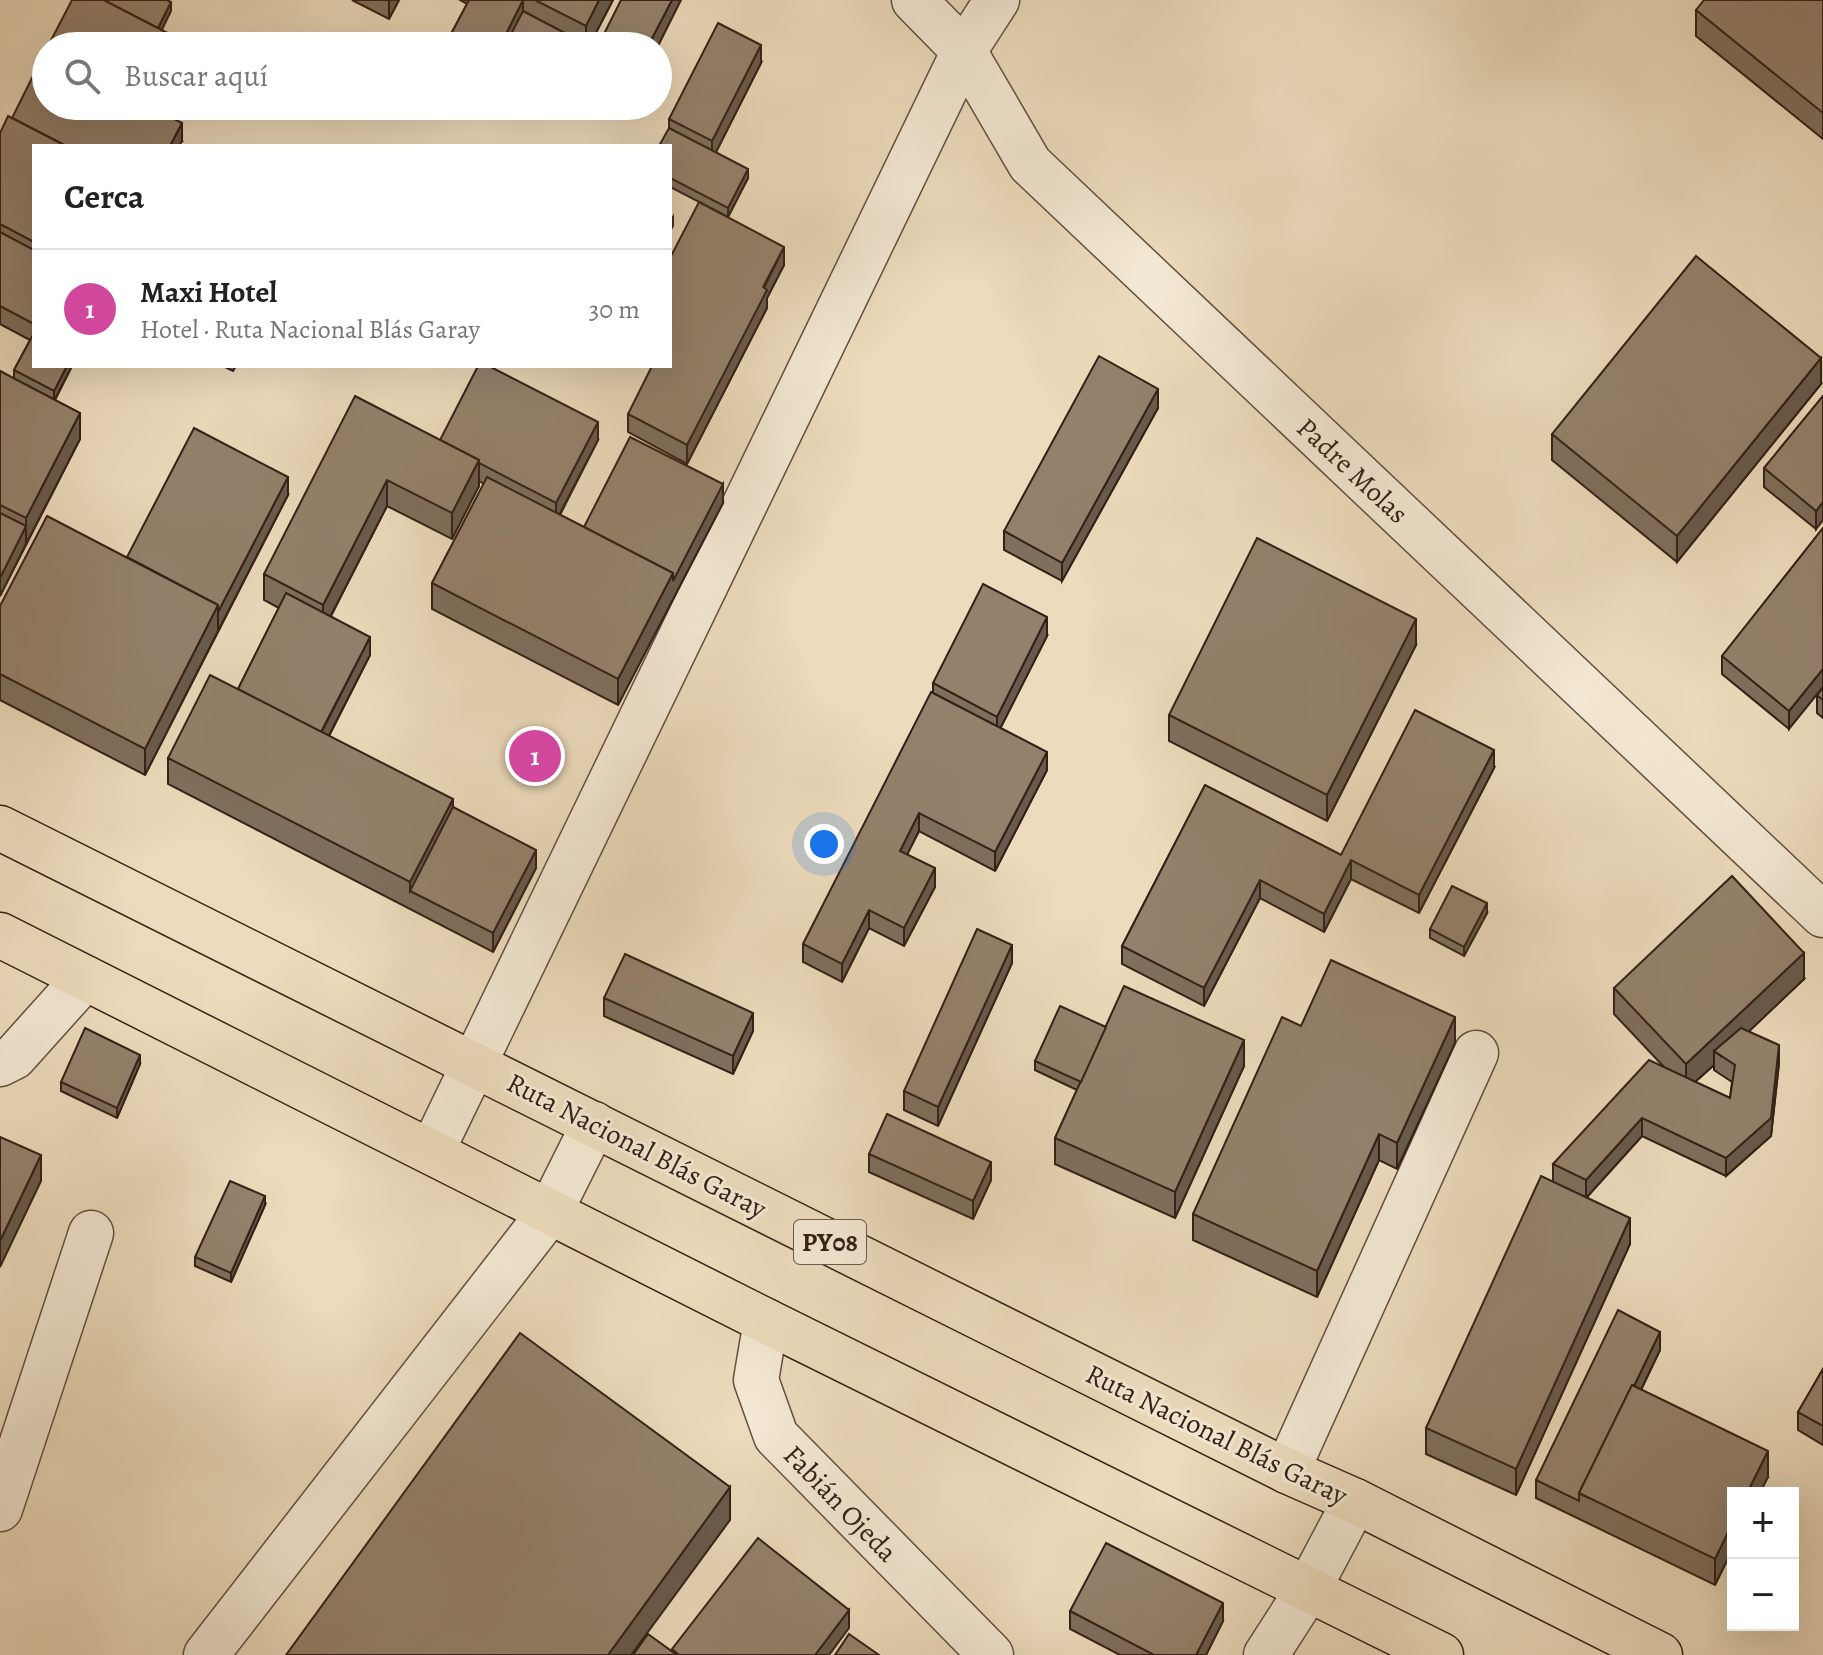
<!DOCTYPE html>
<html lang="es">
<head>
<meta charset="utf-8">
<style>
  body { margin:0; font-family:Alegreya,serif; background:#f6f6f6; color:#222 }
  .controls { position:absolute; right:24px; bottom:24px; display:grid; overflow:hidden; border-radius:0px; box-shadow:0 8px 32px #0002 }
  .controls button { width:72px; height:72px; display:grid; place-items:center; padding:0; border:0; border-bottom:2px solid #e0e0e0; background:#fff; color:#222; font:40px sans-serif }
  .you { position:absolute; left:824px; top:844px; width:28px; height:28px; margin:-20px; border:6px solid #fff; border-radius:50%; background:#1a73e8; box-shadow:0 0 0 12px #1a73e833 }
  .badge { display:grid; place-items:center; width:52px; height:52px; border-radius:50%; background:#8f2418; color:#fff; font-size:26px; font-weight:700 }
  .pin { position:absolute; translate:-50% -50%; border:4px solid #fff; box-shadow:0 2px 8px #0006 }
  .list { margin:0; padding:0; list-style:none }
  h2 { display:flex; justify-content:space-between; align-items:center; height:104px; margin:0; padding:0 32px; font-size:34px }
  h2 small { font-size:26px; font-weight:400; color:#767676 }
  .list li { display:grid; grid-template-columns:52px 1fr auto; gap:24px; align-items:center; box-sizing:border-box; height:120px; padding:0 32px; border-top:2px solid #e0e0e0 }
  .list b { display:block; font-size:30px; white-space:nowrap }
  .list p { margin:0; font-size:26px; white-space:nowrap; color:#767676 }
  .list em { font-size:26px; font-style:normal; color:#767676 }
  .icon { flex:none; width:44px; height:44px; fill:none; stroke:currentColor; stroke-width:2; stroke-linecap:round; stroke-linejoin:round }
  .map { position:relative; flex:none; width:1823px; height:1655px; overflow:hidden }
  .search { position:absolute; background:#fff; box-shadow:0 8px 32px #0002; left:32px; top:32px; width:640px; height:88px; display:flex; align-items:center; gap:20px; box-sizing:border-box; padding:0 28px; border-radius:44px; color:#767676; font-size:30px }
  .panel { position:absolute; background:#fff; box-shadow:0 8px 32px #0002; left:32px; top:144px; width:640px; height:224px; border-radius:0px }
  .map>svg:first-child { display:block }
</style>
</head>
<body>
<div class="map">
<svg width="1823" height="1655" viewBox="0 0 1823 1655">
  <rect width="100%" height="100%" fill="#ecdbbc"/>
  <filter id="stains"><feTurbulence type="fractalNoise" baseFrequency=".0025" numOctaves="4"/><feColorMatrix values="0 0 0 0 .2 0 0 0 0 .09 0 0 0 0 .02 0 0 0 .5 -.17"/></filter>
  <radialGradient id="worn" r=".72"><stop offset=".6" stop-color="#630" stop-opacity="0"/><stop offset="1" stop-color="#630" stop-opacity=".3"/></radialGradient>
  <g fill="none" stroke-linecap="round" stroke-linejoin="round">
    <defs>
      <g id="minor">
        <polyline points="914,0 964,51 1030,164 1823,915"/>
        <polyline points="0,1064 14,1057 85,978"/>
        <polyline points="432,1151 964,51 997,0"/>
        <polyline points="766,1321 756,1380 776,1436 991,1655"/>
        <polyline points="1287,1471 1476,1053"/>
        <polyline points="0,1509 91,1233"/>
        <polyline points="206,1655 550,1212 594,1124"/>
        <polyline points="1266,1655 1309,1588 1355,1501"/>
      </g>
      <g id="highway">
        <polyline points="0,828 1287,1471 1355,1501 1660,1655"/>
        <polyline points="0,935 766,1321 1441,1655"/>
      </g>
    </defs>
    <!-- minor casing -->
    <use href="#minor" stroke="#624f40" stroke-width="47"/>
    <!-- highway casing -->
    <use href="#highway" stroke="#342016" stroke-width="47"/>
    <!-- minor -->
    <use href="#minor" stroke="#f3e8d3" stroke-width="44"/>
    <!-- highway -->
    <use href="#highway" stroke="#ecdbbc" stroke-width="44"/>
  </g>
  <!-- wall -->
  <g fill="#7f6f5d" stroke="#342016" stroke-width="2" fill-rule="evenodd">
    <polygon points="352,0 399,0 389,19"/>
    <polygon points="460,0 613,0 589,46 574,46 565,42 563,46 451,46 451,34 467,4"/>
    <polygon points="1823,0 1823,139 1696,36 1696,10"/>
    <polygon points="761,63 716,152 748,178 728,217 670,187 669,119"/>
    <polygon points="154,109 182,141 34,146 34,366 72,366 55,400 80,439 0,596 0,371 14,379 14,370 30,340 0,324 0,133 12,118"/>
    <polygon points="784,265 767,298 767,308 687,464 628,432 628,414"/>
    <polygon points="223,366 236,366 233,371"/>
    <polygon points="1821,384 1677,562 1552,460 1552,434"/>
    <polygon points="1823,396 1816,529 1764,487 1764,468"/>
    <polygon points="1158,408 1062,581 1004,550 1004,531"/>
    <polygon points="440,440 598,440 560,515 584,527 723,503 618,705 432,609 432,583 484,484 479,481 479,486 452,539 387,506 331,616 370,655 329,736 453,807 536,868 493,952 168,784 168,758 238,689 279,608 264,600 264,574"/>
    <polygon points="288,495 145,775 0,700 0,606"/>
    <polygon points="1823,528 1789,729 1722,674 1722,656"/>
    <polygon points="1047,636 1000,728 1047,770 995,871 919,831 907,854 935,887 904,946 869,928 842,982 803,962 803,944 933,693 933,683"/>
    <polygon points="1416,645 1327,821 1169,741 1169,715"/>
    <polygon points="1823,688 1823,718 1817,713 1817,695"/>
    <polygon points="1494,768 1419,913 1351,879 1324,932 1260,898 1204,1006 1122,964 1122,946 1205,785 1341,855"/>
    <polygon points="1487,913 1464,956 1430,938 1430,929"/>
    <polygon points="1012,963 938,1126 904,1110 904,1091"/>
    <path d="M 1804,979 L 1749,1031 L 1779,1063 L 1771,1136 L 1726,1176 L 1642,1136 L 1587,1197 L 1630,1244 L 1516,1495 L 1426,1454 L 1426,1428 L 1553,1182 L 1553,1164 L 1664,1067 L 1614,1014 L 1614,988 ZM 1714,1065 L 1714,1070 L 1732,1082 L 1730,1098 L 1695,1082 Z"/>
    <polygon points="604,998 753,1031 733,1074 604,1016"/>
    <polygon points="1301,1026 1455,1043 1397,1169 1379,1160 1317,1297 1193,1240 1193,1214"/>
    <polygon points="1106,1027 1244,1066 1175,1218 1055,1164 1055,1138 1077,1090 1035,1070 1035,1061"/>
    <polygon points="140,1064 117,1118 61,1091 61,1082"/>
    <polygon points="869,1154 991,1180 973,1219 869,1172"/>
    <polygon points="265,1205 231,1282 195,1266 195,1257"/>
    <polygon points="1660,1350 1641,1390 1768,1477 1733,1493 1733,1548 1715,1585 1536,1498 1536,1480"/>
    <polygon points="1823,1369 1823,1445 1798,1430 1798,1412"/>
    <polygon points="1070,1611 1223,1621 1206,1655 1120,1655 1070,1629"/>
  </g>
  <!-- shaded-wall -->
  <g fill="#685a4c" stroke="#342016" stroke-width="2">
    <polygon points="390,0 399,0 389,19 389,1"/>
    <polygon points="523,0 523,18 509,46 500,46"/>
    <polygon points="599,0 613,0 589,46 586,46 586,26"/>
    <polygon points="672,0 681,0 658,46 648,46"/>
    <polygon points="171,2 171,11 155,44 155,35"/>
    <polygon points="565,33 565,42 563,46 559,46"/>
    <polygon points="761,45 761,63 712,160 712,141"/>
    <polygon points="182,123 182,141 179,146 170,146"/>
    <polygon points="748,169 748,178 728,217 728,208"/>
    <polygon points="673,217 673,226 670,231 670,222"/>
    <polygon points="784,247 784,265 767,298 767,308 687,464 687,445"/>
    <polygon points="1821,358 1821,384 1677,562 1677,536"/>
    <polygon points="67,366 72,366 54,401 54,391"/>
    <polygon points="1158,389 1158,408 1062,581 1062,563"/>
    <polygon points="80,413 80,439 26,544 26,518"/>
    <polygon points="598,422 598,440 556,521 556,503"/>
    <polygon points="479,460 479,486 452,539 452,513"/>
    <polygon points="288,477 288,495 218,631 218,612"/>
    <polygon points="387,480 387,506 323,631 323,605"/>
    <polygon points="723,484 723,503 618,705 618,679 673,573"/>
    <polygon points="1823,502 1823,520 1816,529 1816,511"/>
    <polygon points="26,526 26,544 0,596 0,578"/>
    <polygon points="218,605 218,631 145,775 145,749"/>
    <polygon points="1047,617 1047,636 997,735 997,717"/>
    <polygon points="1416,619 1416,645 1327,821 1327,795"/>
    <polygon points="370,637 370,655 319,755 319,737"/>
    <polygon points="1823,669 1823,687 1789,729 1789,711"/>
    <polygon points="1494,750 1494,768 1419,913 1419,895"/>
    <polygon points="1047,752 1047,770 995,871 995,852"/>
    <polygon points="453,799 453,825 410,891 410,882"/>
    <polygon points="919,813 919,831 900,869 900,851"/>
    <polygon points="536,850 536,868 493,952 493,933"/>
    <polygon points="1351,860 1351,879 1324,932 1324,914"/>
    <polygon points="935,868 935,887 904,946 904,928"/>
    <polygon points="1260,880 1260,898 1204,1006 1204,988"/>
    <polygon points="1487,903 1487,913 1464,956 1464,947"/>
    <polygon points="869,910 869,928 842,982 842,964"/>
    <polygon points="1012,945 1012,963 938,1126 938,1107"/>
    <polygon points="1804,953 1804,979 1722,1057 1714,1051 1714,1065 1686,1090 1686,1064"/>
    <polygon points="753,1013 753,1031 733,1074 733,1056"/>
    <polygon points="1455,1017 1455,1043 1397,1169 1397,1143"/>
    <polygon points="1244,1040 1244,1066 1175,1218 1175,1192"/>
    <polygon points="1779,1045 1779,1063 1771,1136 1726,1176 1726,1158"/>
    <polygon points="140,1055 140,1064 117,1118 117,1108"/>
    <polygon points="1642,1118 1642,1136 1586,1198 1586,1180"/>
    <polygon points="1379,1134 1379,1160 1317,1297 1317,1271"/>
    <polygon points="41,1155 41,1181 0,1267 0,1241"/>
    <polygon points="991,1162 991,1180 973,1219 973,1201"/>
    <polygon points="265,1196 265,1205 231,1282 231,1273"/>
    <polygon points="1630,1218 1630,1244 1516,1495 1516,1469"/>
    <polygon points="1660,1332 1660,1350 1589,1498 1582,1495"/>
    <polygon points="1768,1451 1768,1477 1760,1493 1747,1493"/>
    <polygon points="730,1487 730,1520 631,1655 608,1655"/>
    <polygon points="1733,1522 1733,1548 1715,1585 1715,1559"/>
    <polygon points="1223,1603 1223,1621 1206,1655 1196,1655"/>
    <polygon points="849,1610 849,1628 829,1655 815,1655"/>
  </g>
  <!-- building -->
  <g fill="#94816c" stroke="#342016" stroke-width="2">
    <polygon points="72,0 104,0 181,40 178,46 48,46"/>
    <polygon points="104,0 167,0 171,2 158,28"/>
    <polygon points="469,0 523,0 500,46 474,46 451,34"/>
    <polygon points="535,0 599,0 586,26"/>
    <polygon points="621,0 672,0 648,46 598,46"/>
    <polygon points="1704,0 1823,0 1823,113 1696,10"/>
    <polygon points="523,11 565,33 559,46 505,46"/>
    <polygon points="718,23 761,45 712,141 669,119"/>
    <polygon points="46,50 46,106 149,106 182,123 170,146 66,146 12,118"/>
    <polygon points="8,116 66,146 34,146 34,242 0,224 0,133"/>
    <polygon points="669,128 748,169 728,208 670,178 670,146 659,146"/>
    <polygon points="699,202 784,247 763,287 767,290 687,445 628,414 652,366 670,366 670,258"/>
    <polygon points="0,232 34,250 34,324 0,306"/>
    <polygon points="1696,256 1821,358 1677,536 1552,434"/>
    <polygon points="34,333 34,366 67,366 54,391 14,370"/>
    <polygon points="1099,356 1158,389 1062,563 1004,531"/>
    <polygon points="478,366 489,366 598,422 556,503 479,463 479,460 440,440"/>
    <polygon points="0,371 80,413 26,518 0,505"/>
    <polygon points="355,396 479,460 452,513 387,480 323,605 264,574"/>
    <polygon points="1823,396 1823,502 1816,511 1764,468"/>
    <polygon points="194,428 288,477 218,612 218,605 127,557"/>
    <polygon points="630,437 723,484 673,581 673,573 584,527"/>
    <polygon points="487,477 673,573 618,679 432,583"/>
    <polygon points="0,513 26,526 0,578"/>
    <polygon points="47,516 218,605 145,749 0,674 0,606"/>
    <polygon points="1823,528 1823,669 1789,711 1722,656"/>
    <polygon points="1257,538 1416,619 1327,795 1169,715"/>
    <polygon points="983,584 1047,617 997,717 933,683"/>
    <polygon points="286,593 370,637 321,732 238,689"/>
    <polygon points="210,675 453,799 410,882 168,758"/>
    <polygon points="1823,688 1823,700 1817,695"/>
    <polygon points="931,692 1047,752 995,852 919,813 900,851 935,868 904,928 869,910 842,964 803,944"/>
    <polygon points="1415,710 1494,750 1419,895 1351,860 1324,914 1260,880 1204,988 1122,946 1205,785 1341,855"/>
    <polygon points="453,807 536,850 493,933 410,891"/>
    <polygon points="1732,876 1804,953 1686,1064 1614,988"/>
    <polygon points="1452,886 1487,903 1464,947 1430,929"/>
    <polygon points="977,929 1012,945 938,1107 904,1091"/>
    <polygon points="625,954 753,1013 733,1056 604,998"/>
    <polygon points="1331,960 1455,1017 1397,1143 1379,1134 1317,1271 1193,1214 1282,1017 1301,1026"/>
    <polygon points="1124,986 1244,1040 1175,1192 1055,1138"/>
    <polygon points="1060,1006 1106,1027 1081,1082 1035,1061"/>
    <polygon points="85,1028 140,1055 117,1108 61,1082"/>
    <polygon points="1741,1028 1779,1045 1771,1118 1726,1158 1642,1118 1586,1180 1553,1164 1649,1060 1730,1098 1735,1065 1714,1051"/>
    <polygon points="887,1114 991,1162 973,1201 869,1154"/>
    <polygon points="0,1137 41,1155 0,1241"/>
    <polygon points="1541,1176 1630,1218 1516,1469 1426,1428"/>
    <polygon points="230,1181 265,1196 231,1273 195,1257"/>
    <polygon points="1618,1310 1660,1332 1634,1386 1632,1385 1579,1493 1579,1501 1536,1480"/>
    <polygon points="520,1333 730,1487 608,1655 286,1655"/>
    <polygon points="1823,1369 1823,1426 1798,1412"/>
    <polygon points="1632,1385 1768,1451 1747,1493 1733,1493 1733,1522 1715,1559 1579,1493"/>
    <polygon points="758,1538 849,1610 815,1655 679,1655 672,1649"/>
    <polygon points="1106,1543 1223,1603 1196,1655 1154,1655 1070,1611"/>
    <polygon points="648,1634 677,1655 633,1655"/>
    <polygon points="849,1634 879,1655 835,1655"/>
  </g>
  <g text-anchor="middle" stroke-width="6" stroke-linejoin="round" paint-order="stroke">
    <!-- shield labels -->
    <rect fill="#f3e8d3" stroke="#6d5c4f" stroke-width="2" x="794" y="1220" width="72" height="44" rx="6"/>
    <g font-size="26" font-weight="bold" fill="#342016">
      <text x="830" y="1251">PY08</text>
    </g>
    <!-- street labels -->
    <g font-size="28" fill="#342016" stroke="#f3e8d3">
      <text transform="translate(1353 470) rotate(43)" y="10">Padre Molas</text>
      <text transform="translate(637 1145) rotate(27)" y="10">Ruta Nacional Blás Garay</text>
      <text transform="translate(1217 1434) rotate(26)" y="10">Ruta Nacional Blás Garay</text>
      <text transform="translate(841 1503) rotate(46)" y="10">Fabián Ojeda</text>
    </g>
  </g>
  <rect width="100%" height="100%" filter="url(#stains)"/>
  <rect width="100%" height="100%" fill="url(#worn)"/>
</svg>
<div class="controls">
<button>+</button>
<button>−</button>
</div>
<div class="you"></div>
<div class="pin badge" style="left:535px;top:756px;background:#d1479c">1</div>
<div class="search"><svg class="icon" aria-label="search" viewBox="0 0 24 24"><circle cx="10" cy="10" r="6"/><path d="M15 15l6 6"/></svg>Buscar aquí</div>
<section class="panel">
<h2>Cerca<small></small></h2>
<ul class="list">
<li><span class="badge" style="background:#d1479c">1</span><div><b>Maxi Hotel</b><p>Hotel · Ruta Nacional Blás Garay</p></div><em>30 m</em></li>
</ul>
</section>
</div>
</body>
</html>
